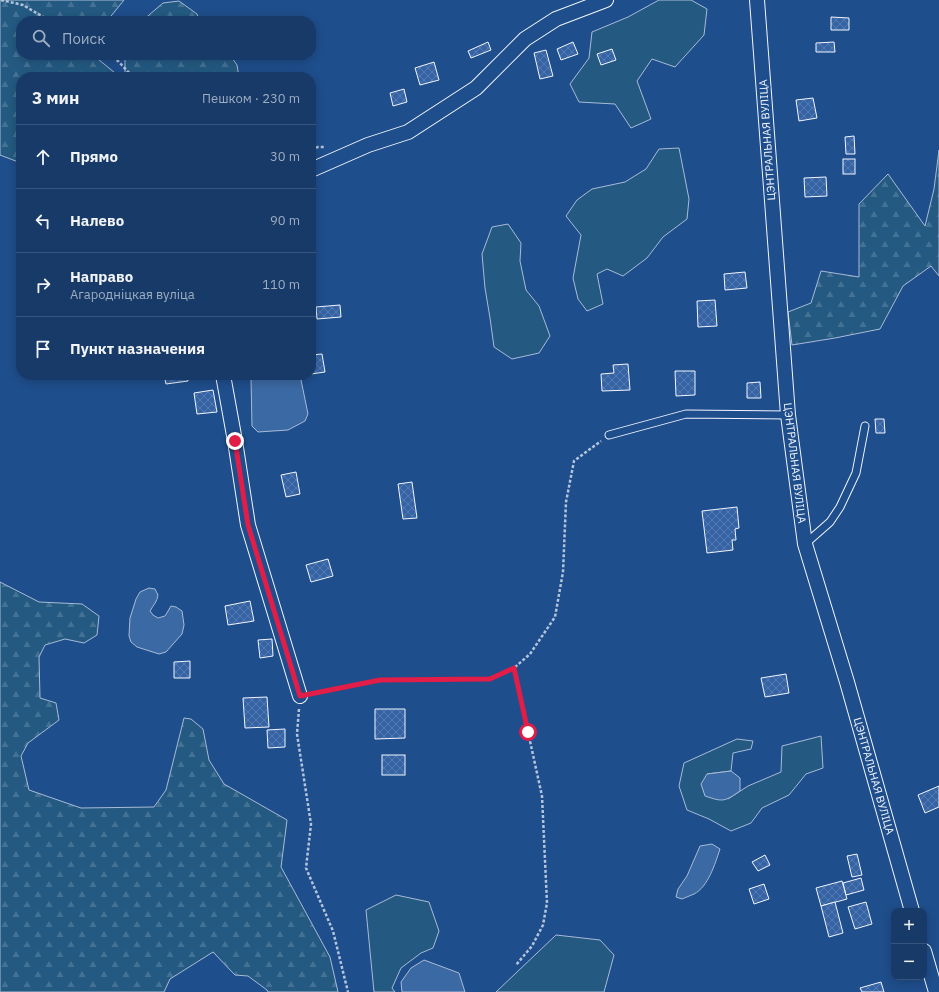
<!DOCTYPE html>
<html lang="ru">
<head>
<meta charset="utf-8">
<style>
  body { margin:0; font-family:"IBM Plex Sans",sans-serif; background:#20416f; color:#f1f3f6 }
  .controls { position:absolute; right:12px; bottom:12px; display:grid; overflow:hidden; border-radius:8px; box-shadow:0 2px 10px #0003 }
  .controls button { width:36px; height:36px; display:grid; place-items:center; padding:0; border:0; border-bottom:1px solid #36547d; background:#173a69; color:#f1f3f6; font:20px sans-serif }
  .stop { position:absolute; width:12px; height:12px; margin:-9px; border:3px solid #e11d48; border-radius:50%; background:#fff }
  .stop.end { background:#e11d48; border-color:#fff; box-shadow:0 1px 4px #0008 }
  .list { margin:0; padding:0; list-style:none }
  h2 { display:flex; justify-content:space-between; align-items:center; height:52px; margin:0; padding:0 16px; font-size:17px }
  h2 small { font-size:13px; font-weight:400; color:#9eadc0 }
  .list li { display:grid; grid-template-columns:26px 1fr auto; gap:12px; align-items:center; box-sizing:border-box; height:64px; padding:0 16px; border-top:1px solid #36547d }
  .list b { display:block; font-size:15px; white-space:nowrap }
  .list p { margin:0; font-size:13px; white-space:nowrap; color:#9eadc0 }
  .list em { font-size:13px; font-style:normal; color:#9eadc0 }
  .icon { flex:none; width:22px; height:22px; fill:none; stroke:currentColor; stroke-width:2; stroke-linecap:round; stroke-linejoin:round }
  .map { position:relative; flex:none; width:939px; height:992px; overflow:hidden }
  .search { position:absolute; background:#173a69; box-shadow:0 2px 10px #0003; left:16px; top:16px; width:300px; height:44px; display:flex; align-items:center; gap:10px; box-sizing:border-box; padding:0 14px; border-radius:16px; color:#9eadc0; font-size:15px }
  .panel { position:absolute; background:#173a69; box-shadow:0 2px 10px #0003; left:16px; top:72px; width:300px; height:308px; border-radius:16px }
  .map>svg:first-child { display:block }
</style>
</head>
<body>
<div class="map">
<svg width="939" height="992" viewBox="0 0 939 992">
  <defs>
    <pattern id="forest-firs" width="22" height="20" patternUnits="userSpaceOnUse"><rect width="22" height="20" fill="#245a82"/><path d="M5 1l3.5 6h-7zM16 11l3.5 6h-7z" fill="#447295"/></pattern>
    <pattern id="building-cross-hatch" width="8" height="8" patternUnits="userSpaceOnUse"><rect width="8" height="8" fill="#3563a3"/><path d="M0 0l8 8M0 8l8-8" fill="none" stroke="#537ab1"/></pattern>
  </defs>
  <rect width="100%" height="100%" fill="#1f4e8c"/>
  <!-- grass -->
  <g fill="#245a82" stroke="#a8bbd7">
    <polygon points="659,0 691,0 707,9 704,35 675,67 652,59 637,81 651,119 631,128 615,104 579,102 570,84 589,58 592,32 628,17"/>
    <polygon points="679,148 689,199 687,219 663,237 647,258 623,276 607,269 597,274 603,304 587,311 578,299 573,278 581,235 566,216 577,200 592,189 625,182 646,169 659,149"/>
    <polygon points="508,224 521,243 520,261 526,290 539,306 550,336 539,353 512,359 494,347 490,318 485,288 482,254 492,227"/>
    <polygon points="821,736 823,768 806,774 789,795 762,808 751,823 731,831 709,819 687,810 679,786 684,763 737,739 753,741 751,749 733,753 731,771 707,774 728,799 748,786 781,772 782,746"/>
    <polygon points="396,895 429,902 439,931 433,948 421,953 401,968 392,988 395,992 374,992 366,910"/>
    <polygon points="556,935 600,940 614,955 604,992 496,992"/>
  </g>
  <!-- forest -->
  <g fill="url(#forest-firs)" stroke="#a8bbd7">
    <polygon points="0,0 124,0 107,21 21,21 21,55 93,55 120,77 21,77 21,163 0,155"/>
    <polygon points="179,1 197,14 200,21 142,21 163,3"/>
    <polygon points="125,55 230,55 237,65 239,77 125,77"/>
    <polygon points="939,150 939,276 931,266 903,286 880,329 835,338 792,345 788,312 811,303 821,271 859,277 859,204 888,174 925,226 934,189"/>
    <polygon points="0,582 39,602 82,604 99,616 97,635 84,643 65,639 45,645 39,657 40,698 56,703 59,720 28,743 21,756 29,790 81,808 154,807 166,790 184,718 191,719 203,729 209,760 224,784 287,820 281,867 330,957 338,992 268,992 267,990 248,976 235,975 213,952 170,979 164,992 0,992"/>
  </g>
  <!-- water -->
  <g fill="#3b69a3" stroke="#a8bbd7">
    <polygon points="253,375 300,375 308,414 305,421 288,430 258,432 252,426 251,379"/>
    <path d="M 149,588 L 155,589 L 158,595 C 157,602 154,604 150,611 L 153,615 L 158,618 L 165,616 L 171,606 L 176,607 L 182,611 L 184,625 L 182,634 L 166,652 L 159,654 L 137,647 L 131,642 L 129,636 L 130,618 L 136,599 L 140,592 Z"/>
    <path d="M 731,771 L 740,778 L 740,791 C 724,802 723,802 705,796 L 701,784 L 707,774 Z"/>
    <path d="M 712,844 L 720,849 C 715,864 708,887 694,894 C 690,896 686,897 682,899 L 676,897 L 678,889 L 687,876 L 700,846 Z"/>
    <polygon points="424,960 459,973 465,992 402,992 401,982 411,968"/>
  </g>
  <!-- building -->
  <g fill="url(#building-cross-hatch)" stroke="#f2f6ff">
    <polygon points="831,17 849,18 849,30 831,30"/>
    <polygon points="488,42 491,50 471,58 468,51"/>
    <polygon points="573,42 578,54 561,60 557,49"/>
    <polygon points="834,42 835,52 816,52 816,43"/>
    <polygon points="612,49 616,60 601,65 597,54"/>
    <polygon points="546,50 553,76 540,79 534,53"/>
    <polygon points="434,62 439,80 420,85 415,68"/>
    <polygon points="404,89 407,102 393,106 390,93"/>
    <polygon points="813,98 817,118 799,121 796,100"/>
    <polygon points="854,136 855,154 846,154 845,137"/>
    <rect x="843" y="159" width="12" height="15"/>
    <polygon points="826,177 827,196 805,197 804,178"/>
    <polygon points="745,272 747,288 725,290 724,274"/>
    <polygon points="715,300 717,326 698,327 697,301"/>
    <polygon points="340,305 341,317 317,319 316,307"/>
    <polygon points="322,354 325,372 311,374 311,355"/>
    <polygon points="628,364 630,390 602,391 601,374 614,373 613,365"/>
    <polygon points="675,371 695,371 695,395 676,396"/>
    <polygon points="164,375 187,375 188,381 166,384"/>
    <polygon points="760,382 761,398 747,398 747,383"/>
    <polygon points="213,390 217,412 197,414 194,393"/>
    <polygon points="875,419 884,419 885,433 876,433"/>
    <polygon points="296,472 300,494 286,497 281,475"/>
    <polygon points="412,482 417,518 403,519 398,484"/>
    <polygon points="737,507 739,528 735,529 736,540 732,540 733,550 707,553 702,511"/>
    <polygon points="328,559 333,576 311,582 306,565"/>
    <polygon points="250,601 254,621 228,625 225,606"/>
    <polygon points="272,639 273,656 260,658 258,640"/>
    <polygon points="190,661 190,678 174,678 174,662"/>
    <polygon points="786,674 789,693 765,697 761,678"/>
    <polygon points="267,697 269,727 245,728 243,698"/>
    <polygon points="375,709 405,709 405,738 375,739"/>
    <polygon points="285,729 285,747 268,748 267,730"/>
    <rect x="382" y="755" width="23" height="20"/>
    <polygon points="939,786 939,807 925,813 918,795"/>
    <polygon points="857,854 862,875 852,877 847,856"/>
    <polygon points="765,855 770,865 758,871 752,862"/>
    <polygon points="861,878 864,890 846,895 843,883"/>
    <polygon points="842,881 847,899 821,906 816,888"/>
    <polygon points="764,884 769,899 754,904 749,889"/>
    <polygon points="835,902 843,933 829,937 821,906"/>
    <polygon points="866,902 872,924 855,929 848,907"/>
    <polygon points="881,982 884,992 862,992 860,988"/>
  </g>
  <g fill="none" stroke-linecap="round" stroke-linejoin="round">
    <defs>
      <g id="service">
        <polyline points="609,435 686,414 788,415"/>
        <polyline points="805,544 830,522 840,507 856,473 865,426"/>
      </g>
      <g id="minor">
        <polyline points="757,0 788,415 805,544 847,682 912,911"/>
        <polyline points="311,170 368,145 408,132 476,88 525,39 556,19 606,0"/>
        <polyline points="223,375 235,441 248,525 300,696"/>
        <polyline points="924,951 936,992"/>
      </g>
    </defs>
    <!-- service casing -->
    <use href="#service" stroke="#f2f6ff" stroke-width="9"/>
    <!-- minor casing -->
    <use href="#minor" stroke="#f2f6ff" stroke-width="16"/>
    <!-- path -->
    <g stroke="#b3c4dc" stroke-width="2.5" stroke-dasharray="3 2" stroke-linecap="butt">
      <polyline points="1,0 23,5 50,21"/>
      <polyline points="108,55 118,61 133,77"/>
      <polyline points="311,149 318,147 325,147"/>
      <polyline points="514,668 542,796 547,903 543,925 532,946 516,965"/>
      <polyline points="314,693 380,680 490,679 514,668 530,654 555,617 563,572 566,502 574,461 601,441"/>
      <polyline points="299,709 297,734 311,824 306,868 333,931 348,992"/>
    </g>
    <!-- service -->
    <use href="#service" stroke="#1f4e8c" stroke-width="7"/>
    <!-- minor -->
    <use href="#minor" stroke="#1f4e8c" stroke-width="14"/>
  </g>
  <g fill="none" stroke-linecap="round" stroke-linejoin="round">
    <!-- route -->
    <polyline stroke="#e11d48" stroke-width="5" points="235,441 248,525 300,696 380,680 490,679 514,668 528,732"/>
  </g>
  <g text-anchor="middle" stroke-width="3" stroke-linejoin="round" paint-order="stroke">
    <!-- street labels -->
    <g font-size="11" fill="#f2f6ff" stroke="#1f4e8c">
      <text transform="translate(767 140) rotate(-94)" y="4">ЦЭНТРАЛЬНАЯ ВУЛІЦА</text>
      <text transform="translate(795 463) rotate(83)" y="4">ЦЭНТРАЛЬНАЯ ВУЛІЦА</text>
      <text transform="translate(874 776) rotate(74)" y="4">ЦЭНТРАЛЬНАЯ ВУЛІЦА</text>
    </g>
  </g>
</svg>
<div class="controls">
<button>+</button>
<button>−</button>
</div>
<div class="stop" style="left:528px;top:732px"></div>
<div class="stop end" style="left:235px;top:441px"></div>
<div class="search"><svg class="icon" aria-label="search" viewBox="0 0 24 24"><circle cx="10" cy="10" r="6"/><path d="M15 15l6 6"/></svg>Поиск</div>
<section class="panel">
<h2>3 мин<small>Пешком · 230 m</small></h2>
<ul class="list">
<li><svg class="icon" aria-label="ahead" viewBox="0 0 24 24"><path d="M12 20V5M6 11l6-6 6 6"/></svg><div><b>Прямо</b></div><em>30 m</em></li>
<li><svg class="icon" aria-label="left" viewBox="0 0 24 24"><path d="M17 20v-9H6M10 6l-5 5 5 5"/></svg><div><b>Налево</b></div><em>90 m</em></li>
<li><svg class="icon" aria-label="right" viewBox="0 0 24 24"><path d="M7 20v-9h11M14 6l5 5-5 5"/></svg><div><b>Направо</b><p>Агародніцкая вуліца</p></div><em>110 m</em></li>
<li><svg class="icon" aria-label="arrive" viewBox="0 0 24 24"><path d="M6 21V4h12l-3 4 3 4H6"/></svg><div><b>Пункт назначения</b></div></li>
</ul>
</section>
</div>
</body>
</html>
